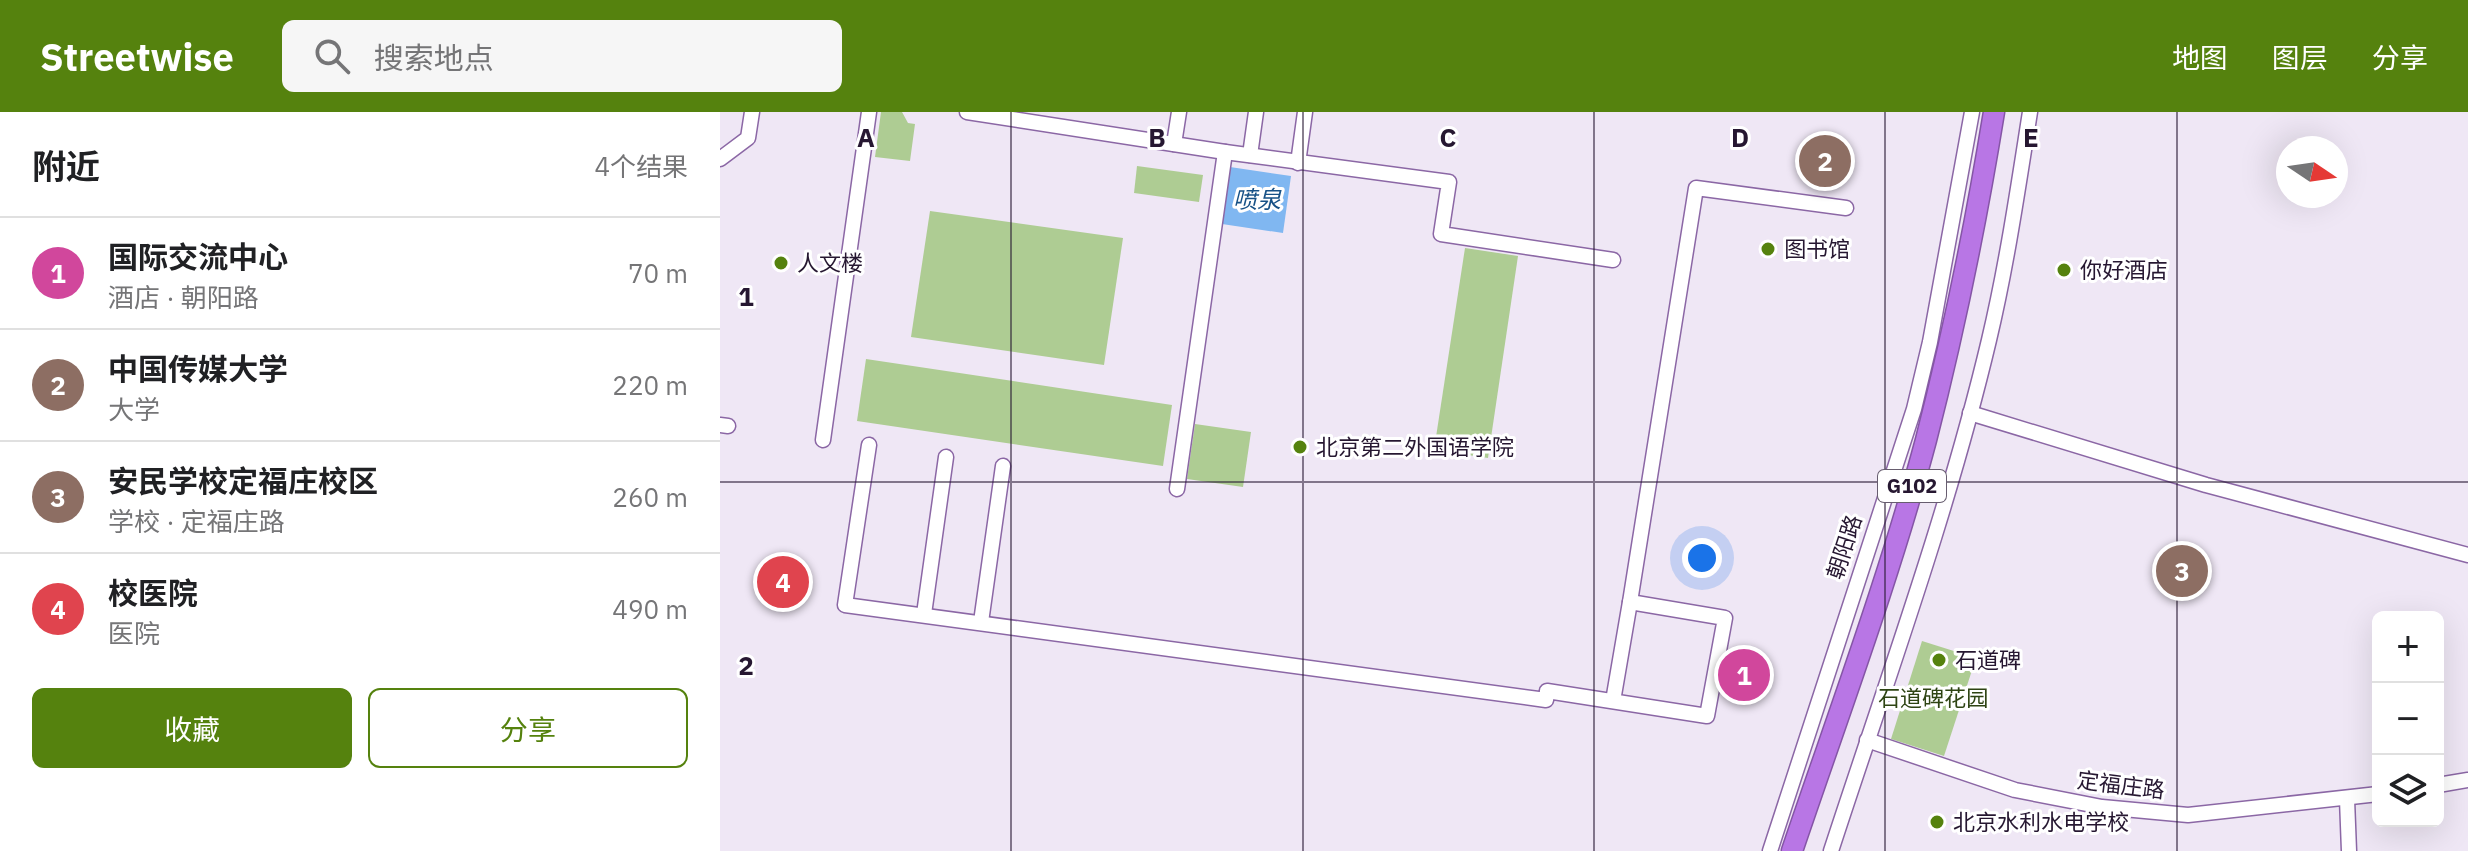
<!DOCTYPE html>
<html lang="zh">
<head>
<meta charset="utf-8">
<style>
  body { margin:0; font-family:"IBM Plex Sans","Noto Sans SC",sans-serif; background:#f6f6f6; color:#202124 }
  .controls { position:absolute; right:24px; bottom:24px; display:grid; overflow:hidden; border-radius:12px; box-shadow:0 8px 32px #0002 }
  .controls button { width:72px; height:72px; display:grid; place-items:center; padding:0; border:0; border-bottom:2px solid #e0e0e0; background:#fff; color:#202124; font:40px sans-serif }
  .compass { position:absolute; left:1556px; top:24px; width:72px; height:72px; border-radius:50%; background:#fff; box-shadow:0 8px 32px #0002; rotate:103deg }
  .you { position:absolute; left:982px; top:446px; width:28px; height:28px; margin:-20px; border:6px solid #fff; border-radius:50%; background:#1a73e8; box-shadow:0 0 0 12px #1a73e833 }
  .badge { display:grid; place-items:center; width:52px; height:52px; border-radius:50%; background:#55820e; color:#fff; font-size:26px; font-weight:700 }
  .pin { position:absolute; translate:-50% -50%; border:4px solid #fff; box-shadow:0 2px 8px #0006 }
  .list { margin:0; padding:0; list-style:none }
  h2 { display:flex; justify-content:space-between; align-items:center; height:104px; margin:0; padding:0 32px; font-size:34px }
  h2 small { font-size:26px; font-weight:400; color:#757577 }
  .list li { display:grid; grid-template-columns:52px 1fr auto; gap:24px; align-items:center; box-sizing:border-box; height:112px; padding:0 32px; border-top:2px solid #e0e0e0 }
  .list b { display:block; font-size:30px; white-space:nowrap }
  .list p { margin:0; font-size:26px; white-space:nowrap; color:#757577 }
  .list em { font-size:26px; font-style:normal; color:#757577 }
  .actions { display:flex; gap:16px; padding:24px 32px }
  .actions a { flex:1; padding:18px 0; border:2px solid #55820e; border-radius:12px; text-align:center; font-size:28px; color:#55820e }
  .actions .main { background:#55820e; color:#fff }
  .icon { flex:none; width:44px; height:44px; fill:none; stroke:currentColor; stroke-width:2; stroke-linecap:round; stroke-linejoin:round }
  .map { position:relative; flex:none; width:1748px; height:739px; overflow:hidden }
  header { display:flex; align-items:center; gap:48px; box-sizing:border-box; height:112px; padding:0 40px; background:#55820e; color:#fff }
  header strong { font-size:38px }
  nav { display:flex; gap:44px; margin-inline-start:auto; font-size:28px }
  .search { width:560px; height:72px; background:#f6f6f6; display:flex; align-items:center; gap:20px; box-sizing:border-box; padding:0 28px; border-radius:12px; color:#757577; font-size:30px }
  main { display:flex }
  aside { flex:1; background:#fff }
  .map>svg:first-child { display:block }
</style>
</head>
<body>
<header>
<strong>Streetwise</strong>
<div class="search"><svg class="icon" aria-label="search" viewBox="0 0 24 24"><circle cx="10" cy="10" r="6"/><path d="M15 15l6 6"/></svg>搜索地点</div>
<nav><a>地图</a><a>图层</a><a>分享</a></nav>
</header>
<main>
<aside>
<h2>附近<small>4个结果</small></h2>
<ul class="list">
<li><span class="badge" style="background:#d1479c">1</span><div><b>国际交流中心</b><p>酒店 · 朝阳路</p></div><em>70 m</em></li>
<li><span class="badge" style="background:#8d6e63">2</span><div><b>中国传媒大学</b><p>大学</p></div><em>220 m</em></li>
<li><span class="badge" style="background:#8d6e63">3</span><div><b>安民学校定福庄校区</b><p>学校 · 定福庄路</p></div><em>260 m</em></li>
<li><span class="badge" style="background:#e0444e">4</span><div><b>校医院</b><p>医院</p></div><em>490 m</em></li>
</ul>
<div class="actions"><a class="main">收藏</a><a>分享</a></div>
</aside>
<div class="map">
<svg width="1748" height="739" viewBox="0 0 1748 739">
  <rect width="100%" height="100%" fill="#efe7f5"/>
  <!-- green -->
  <g fill="#aecc93">
    <polygon points="161,0 182,0 188,11 195,12 190,49 155,45"/>
    <polygon points="417,54 483,63 479,90 414,81"/>
    <polygon points="210,99 403,126 384,253 191,225"/>
    <polygon points="745,136 798,144 768,346 714,338"/>
    <polygon points="146,247 452,293 443,354 137,309"/>
    <polygon points="475,312 531,320 523,375 467,367"/>
    <polygon points="1202,529 1256,546 1224,644 1171,627"/>
  </g>
  <!-- water -->
  <polygon fill="#80b7f1" points="510,55 571,64 563,121 502,112"/>
  <g fill="none" stroke-linecap="round" stroke-linejoin="round">
    <defs>
      <g id="minor">
        <polyline points="247,0 505,40 729,70 721,122 893,148"/>
        <polyline points="454,32 459,0"/>
        <polyline points="530,43 536,0"/>
        <polyline points="0,47 28,26 32,0"/>
        <polyline points="578,51 585,0"/>
        <polyline points="1250,301 1486,373 1748,443"/>
        <polyline points="0,313 8,314"/>
        <polyline points="103,328 149,0"/>
        <polyline points="149,333 125,493 826,588 827,579 987,604 1005,506 910,490 893,589"/>
        <polyline points="457,377 505,40"/>
        <polyline points="910,490 976,76 1126,96"/>
        <polyline points="204,502 226,345"/>
        <polyline points="261,510 283,354"/>
        <polyline points="1147,628 1295,678 1382,695 1468,703 1658,682"/>
        <polyline points="1718,673 1748,668"/>
        <polyline points="1627,687 1629,739"/>
        <polyline points="1050,739 1194,297 1210,230 1252,0"/>
        <path d="M 1111,739 C 1166,570 1228,401 1269,228 C 1287,152 1298,76 1310,0"/>
      </g>
      <path id="highway" d="M 1072,739 C 1118,603 1169,467 1206,328 C 1234,219 1256,111 1274,0"/>
    </defs>
    <!-- minor casing -->
    <use href="#minor" stroke="#8b67a5" stroke-width="17"/>
    <!-- highway casing -->
    <use href="#highway" stroke="#8555a6" stroke-width="23"/>
    <!-- minor -->
    <use href="#minor" stroke="#fff" stroke-width="14"/>
    <!-- highway -->
    <use href="#highway" stroke="#b876e5" stroke-width="20"/>
  </g>
  <!-- grid -->
  <path fill="none" stroke="#261731" stroke-width="2" stroke-opacity="0.55" d="M 291,0 L 291,739M 583,0 L 583,739M 874,0 L 874,739M 1165,0 L 1165,739M 1457,0 L 1457,739M 0,370 L 1748,370"/>
  <!-- markers -->
  <g fill="#55820e" stroke="#fff" stroke-width="3">
    <circle cx="1048" cy="137" r="8"/>
    <circle cx="61" cy="151" r="8"/>
    <circle cx="1344" cy="158" r="8"/>
    <circle cx="580" cy="335" r="8"/>
    <circle cx="1219" cy="548" r="8"/>
    <circle cx="1217" cy="710" r="8"/>
  </g>
  <g text-anchor="middle" stroke-width="6" stroke-linejoin="round" paint-order="stroke">
    <!-- shield labels -->
    <rect fill="#fff" stroke="#675d6f" stroke-width="2" x="1158" y="358" width="68" height="32" rx="6"/>
    <g font-size="20" font-weight="bold" fill="#261731">
      <text x="1192" y="381">G102</text>
    </g>
    <!-- poi labels -->
    <g font-size="22" fill="#261731" stroke="#fff" text-anchor="start">
      <text x="1064" y="145">图书馆</text>
      <text x="77" y="159">人文楼</text>
      <text x="1360" y="166">你好酒店</text>
      <text x="596" y="343">北京第二外国语学院</text>
      <text x="1235" y="556">石道碑</text>
      <text x="1233" y="718">北京水利水电学校</text>
    </g>
    <!-- street labels -->
    <g font-size="22" fill="#261731" stroke="#fff">
      <text transform="translate(1124 435) rotate(-72)" y="8">朝阳路</text>
      <text transform="translate(1401 673) rotate(7)" y="8">定福庄路</text>
    </g>
    <!-- park labels -->
    <g font-size="22" fill="#2e4413" stroke="#fff">
      <text x="1213" y="594">石道碑花园</text>
    </g>
    <!-- water labels -->
    <g font-size="24" font-style="italic" fill="#175186" stroke="#fff">
      <text x="537" y="96">喷泉</text>
    </g>
  </g>
  <g font-size="26" text-anchor="middle" font-weight="bold" fill="#261731" stroke="#fff" stroke-width="6" stroke-linejoin="round" paint-order="stroke">
    <text x="146" y="35">A</text>
    <text x="437" y="35">B</text>
    <text x="728" y="35">C</text>
    <text x="1020" y="35">D</text>
    <text x="1311" y="35">E</text>
    <text x="26" y="194">1</text>
    <text x="26" y="563">2</text>
  </g>
</svg>
<div class="controls">
<button>+</button>
<button>−</button>
<button><svg class="icon" aria-label="layers" viewBox="0 0 24 24"><path d="M12 4l9 5-9 5-9-5zM3 14l9 5 9-5"/></svg></button>
</div>
<svg class="compass" viewBox="-18 -18 36 36"><path d="M0-13l5 13h-10z" fill="#e53935"/><path d="M0 13l5-13h-10z" fill="#757577"/></svg>
<div class="you"></div>
<div class="pin badge" style="left:1024px;top:563px;background:#d1479c">1</div>
<div class="pin badge" style="left:1105px;top:49px;background:#8d6e63">2</div>
<div class="pin badge" style="left:1462px;top:459px;background:#8d6e63">3</div>
<div class="pin badge" style="left:63px;top:470px;background:#e0444e">4</div>
</div>
</main>
</body>
</html>
